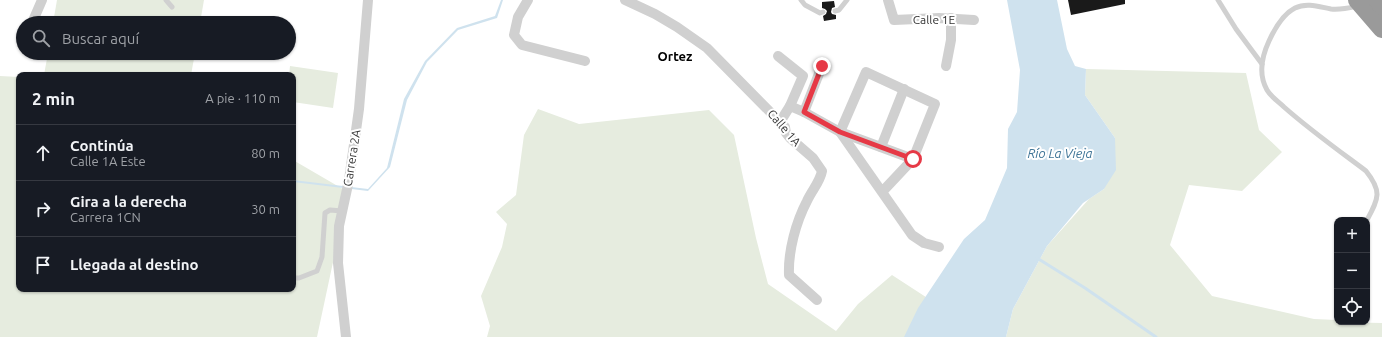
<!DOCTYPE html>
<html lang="es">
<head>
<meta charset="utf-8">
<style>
  body { margin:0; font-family:Ubuntu,sans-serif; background:#20242c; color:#f1f3f6 }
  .controls { position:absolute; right:12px; bottom:12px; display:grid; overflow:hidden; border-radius:8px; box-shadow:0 1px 3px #0004 }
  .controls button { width:36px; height:36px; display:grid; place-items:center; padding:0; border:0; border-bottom:1px solid #363941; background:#171b24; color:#f1f3f6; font:20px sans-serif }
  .stop { position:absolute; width:12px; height:12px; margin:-9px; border:3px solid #e63946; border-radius:50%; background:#fff }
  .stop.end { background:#e63946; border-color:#fff; box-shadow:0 1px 4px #0008 }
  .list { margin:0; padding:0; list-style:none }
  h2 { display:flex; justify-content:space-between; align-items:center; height:52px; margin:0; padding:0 16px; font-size:17px }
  h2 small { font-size:13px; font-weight:400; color:#9ea1a6 }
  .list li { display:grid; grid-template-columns:26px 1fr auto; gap:12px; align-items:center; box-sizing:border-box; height:56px; padding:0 16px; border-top:1px solid #363941 }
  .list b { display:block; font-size:15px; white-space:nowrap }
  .list p { margin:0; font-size:13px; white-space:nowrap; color:#9ea1a6 }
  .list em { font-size:13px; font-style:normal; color:#9ea1a6 }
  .icon { flex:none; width:22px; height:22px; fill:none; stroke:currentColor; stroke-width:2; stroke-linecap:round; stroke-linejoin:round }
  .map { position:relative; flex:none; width:1382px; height:337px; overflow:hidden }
  .search { position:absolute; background:#171b24; box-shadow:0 1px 3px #0004; left:16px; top:16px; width:280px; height:44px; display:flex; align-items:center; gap:10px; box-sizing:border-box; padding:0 14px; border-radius:22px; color:#9ea1a6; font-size:15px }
  .panel { position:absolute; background:#171b24; box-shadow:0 1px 3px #0004; left:16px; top:72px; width:280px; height:220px; border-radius:8px }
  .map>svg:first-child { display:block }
</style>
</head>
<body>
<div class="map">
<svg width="1382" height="337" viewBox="0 0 1382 337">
  <rect width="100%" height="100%" fill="#fff"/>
  <!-- green -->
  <g fill="#e6ecdf">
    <polygon points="57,0 204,0 200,23 53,23"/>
    <polygon points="48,53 195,53 191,75 44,75"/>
    <polygon points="290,66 338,73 333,108 293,102 293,75 289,75"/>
    <polygon points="1086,69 1246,73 1259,130 1282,152 1242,191 1189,185 1170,245 1212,296 1314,319 1337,320 1337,322 1382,323 1382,337 1006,337 1013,309 1047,246 1089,199 1104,189 1115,138 1085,95"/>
    <polygon points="0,76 19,77 19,289 293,289 293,160 348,192 317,337 0,337"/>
    <polygon points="538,109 579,124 709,110 734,135 756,238 768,284 836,331 858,304 892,275 932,301 923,337 487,337 490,326 481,296 502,247 507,224 496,212 516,195 524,135"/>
  </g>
  <!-- water -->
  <g fill="#cfe2ee">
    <polygon points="501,0 503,0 497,18 458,30 427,62 407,100 390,167 368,191 293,182 293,180 368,189 387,168 404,99 425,61 457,28 495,16"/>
    <polygon points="1007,0 1057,0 1067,49 1075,66 1086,69 1085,95 1115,138 1116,170 1104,189 1083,203 1047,246 1013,309 1006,337 904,337 918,308 964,239 985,220 1007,168 1008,129 1017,112 1020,70"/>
  </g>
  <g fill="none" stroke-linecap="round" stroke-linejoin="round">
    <!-- stream -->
    <polyline stroke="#cfe2ee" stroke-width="3" points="1037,258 1085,288 1156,337"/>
  </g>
  <!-- building -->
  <g fill="#1a1a1a">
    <polygon points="1068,0 1125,0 1125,4 1071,15"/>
    <polygon points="834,1 835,7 832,8 831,12 832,14 836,15 836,19 824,21 823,16 826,14 827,11 825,9 822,8 822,2"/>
  </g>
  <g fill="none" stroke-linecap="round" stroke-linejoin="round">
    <!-- lane -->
    <g stroke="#d0d0d0" stroke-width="5">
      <polyline points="166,0 172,7"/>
      <polyline points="801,0 805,5 820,13 823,12"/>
      <polyline points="1218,0 1236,29 1262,64"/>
      <path d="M 1358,6 C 1349,8 1341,10 1331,9 C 1320,7 1307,2 1295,8 C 1283,14 1275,28 1269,41 C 1262,56 1258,74 1267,90 C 1271,97 1279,102 1284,107 C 1310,130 1338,150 1366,171 C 1382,191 1379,198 1367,220"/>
      <polyline points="835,11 839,10 847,0"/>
      <polyline points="293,278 299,278 317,271 322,257 325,213 330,210 342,211"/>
    </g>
    <!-- street -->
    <g stroke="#d0d0d0" stroke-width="10">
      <polyline points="528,0 518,17 514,35 522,45 585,61"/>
      <path d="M 625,0 L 655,14 L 677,27 L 707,48 L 780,122 L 785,127 L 786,133 L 790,138 L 813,158 L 822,171 C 820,182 812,190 807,201 C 796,222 788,251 789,275 L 817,300"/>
      <polyline points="888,0 894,20 939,18 974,20"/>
      <polyline points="32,23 42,0"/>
      <polyline points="778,56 803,76 790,106 780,122"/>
      <polyline points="946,66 951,40 951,18"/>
      <polyline points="790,106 804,112 840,132 913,159"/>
      <polyline points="804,112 822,66"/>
      <polyline points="881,147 904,89"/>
      <polyline points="882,192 913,159 935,104 866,72 840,132 912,235 924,243 939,247"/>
      <polyline points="346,337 338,263 339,226 349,180 359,109 368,0"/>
    </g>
    <!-- highway -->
    <g stroke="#9a9a9a" stroke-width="18">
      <polyline points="1357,0 1382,29"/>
      <polyline points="1377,0 1382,6"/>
    </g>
  </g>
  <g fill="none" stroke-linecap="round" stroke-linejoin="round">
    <!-- route -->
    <polyline stroke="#e63946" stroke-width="5" points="822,66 804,112 840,132 913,159"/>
  </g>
  <g text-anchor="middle" stroke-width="4" stroke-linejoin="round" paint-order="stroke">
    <!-- street labels -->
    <g font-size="12" fill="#333" stroke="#fff">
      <text x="934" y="24">Calle 1E</text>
      <text transform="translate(784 128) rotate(49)" y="4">Calle 1A</text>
      <text transform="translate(352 158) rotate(-81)" y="4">Carrera 2A</text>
    </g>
    <!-- neighbourhood labels -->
    <g font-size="13" font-weight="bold" fill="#000" stroke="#fff">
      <text x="675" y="61">Ortez</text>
    </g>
    <!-- water labels -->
    <g font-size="13" font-style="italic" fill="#3f7597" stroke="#fff">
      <text x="1060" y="158">Río La Vieja</text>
    </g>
  </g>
</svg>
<div class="controls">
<button>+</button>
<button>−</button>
<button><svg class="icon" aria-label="locate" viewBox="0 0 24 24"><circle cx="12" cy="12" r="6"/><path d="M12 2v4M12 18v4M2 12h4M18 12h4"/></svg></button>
</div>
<div class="stop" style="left:913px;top:159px"></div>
<div class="stop end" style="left:822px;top:66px"></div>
<div class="search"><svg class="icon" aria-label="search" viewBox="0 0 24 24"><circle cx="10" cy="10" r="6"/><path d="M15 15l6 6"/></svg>Buscar aquí</div>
<section class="panel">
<h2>2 min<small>A pie · 110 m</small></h2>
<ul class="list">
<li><svg class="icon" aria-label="ahead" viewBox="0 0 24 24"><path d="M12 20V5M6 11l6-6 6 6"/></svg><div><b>Continúa</b><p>Calle 1A Este</p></div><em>80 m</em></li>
<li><svg class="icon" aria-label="right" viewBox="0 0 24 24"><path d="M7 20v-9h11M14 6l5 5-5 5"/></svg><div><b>Gira a la derecha</b><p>Carrera 1CN</p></div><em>30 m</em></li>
<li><svg class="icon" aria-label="arrive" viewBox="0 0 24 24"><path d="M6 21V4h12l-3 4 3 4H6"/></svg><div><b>Llegada al destino</b></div></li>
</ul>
</section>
</div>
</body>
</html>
